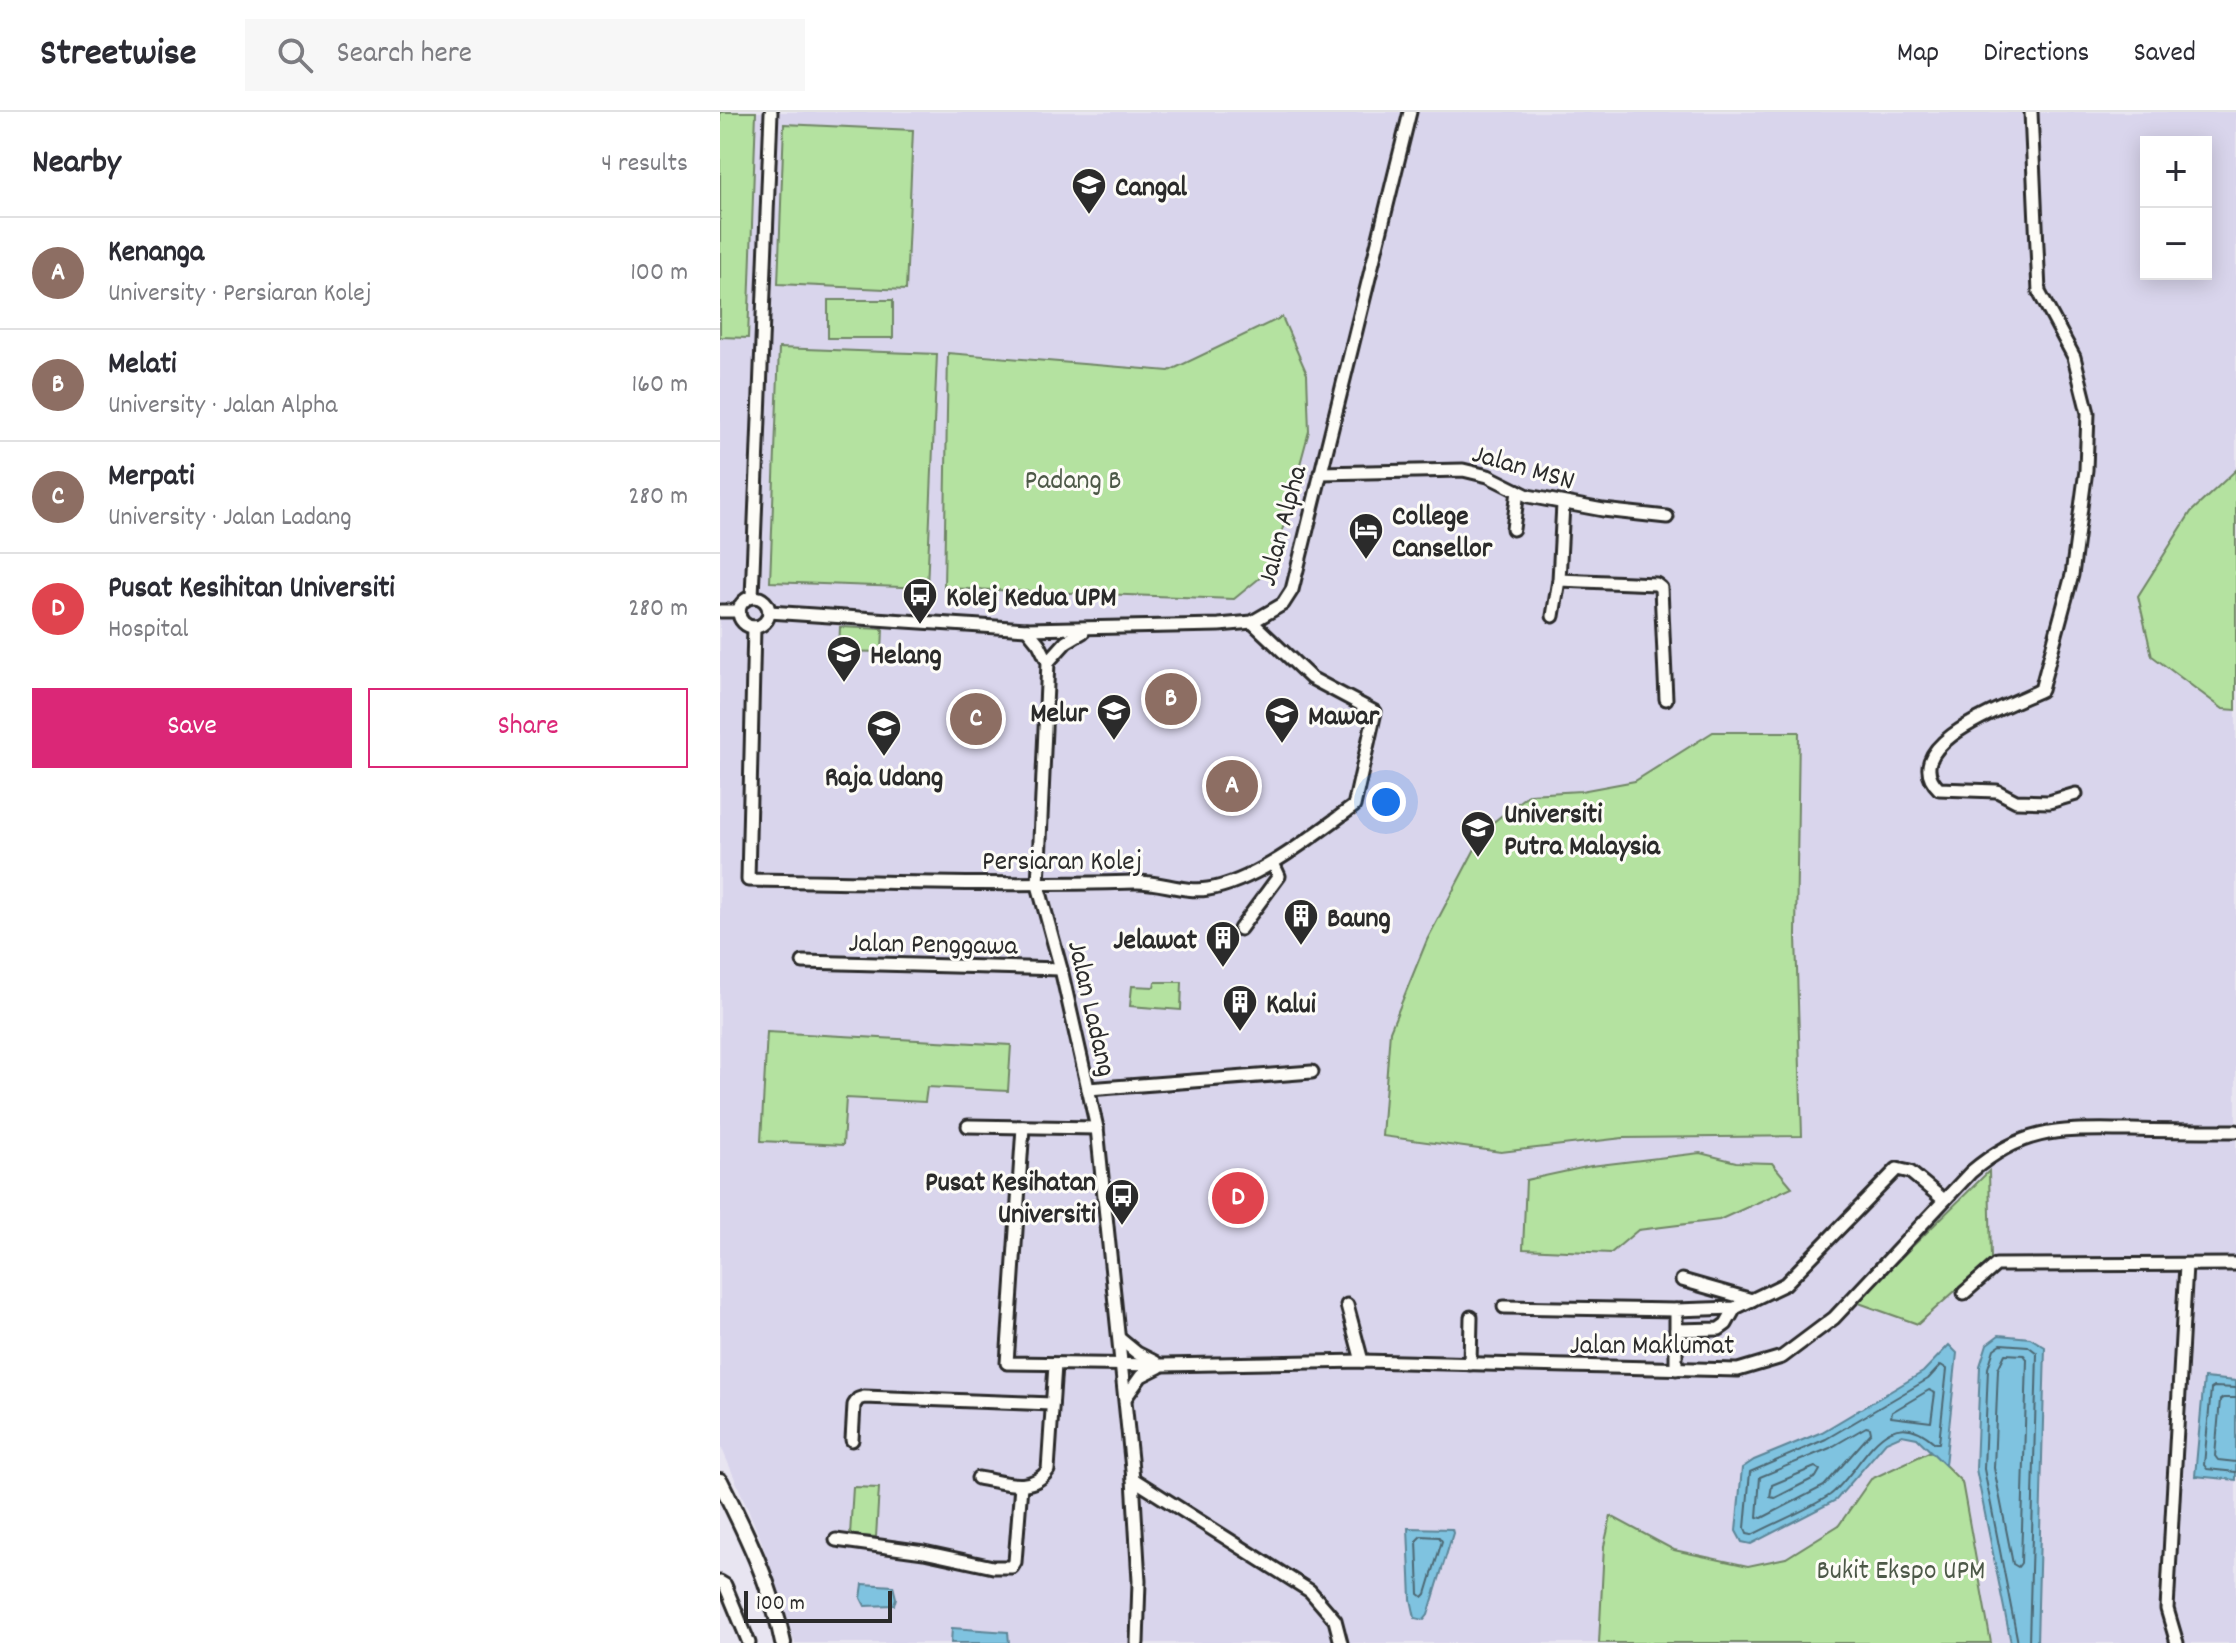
<!DOCTYPE html>
<html lang="en">
<head>
<meta charset="utf-8">
<style>
  body { margin:0; font-family:Dekko,sans-serif; background:#f7f7f7; color:#2b2b33 }
  .controls { position:absolute; right:24px; top:24px; display:grid; overflow:hidden; border-radius:0px; box-shadow:0 4px 20px #0003 }
  .controls button { width:72px; height:72px; display:grid; place-items:center; padding:0; border:0; border-bottom:2px solid #e1e1e2; background:#fff; color:#2b2b33; font:40px sans-serif }
  .scale { position:absolute; left:24px; bottom:20px; width:148px; box-sizing:border-box; padding-left:8px; border:4px solid #2b2b2b; border-top:0; font-size:22px; line-height:28px; white-space:nowrap; color:#2b2b2b; -webkit-text-stroke:6px #fdfcf7; paint-order:stroke }
  .you { position:absolute; left:666px; top:690px; width:28px; height:28px; margin:-20px; border:6px solid #fff; border-radius:50%; background:#1a73e8; box-shadow:0 0 0 12px #1a73e833 }
  .badge { display:grid; place-items:center; width:52px; height:52px; border-radius:50%; background:#db2777; color:#fff; font-size:26px; font-weight:700 }
  .pin { position:absolute; translate:-50% -50%; border:4px solid #fff; box-shadow:0 2px 8px #0006 }
  .list { margin:0; padding:0; list-style:none }
  h2 { display:flex; justify-content:space-between; align-items:center; height:104px; margin:0; padding:0 32px; font-size:34px }
  h2 small { font-size:26px; font-weight:400; color:#7c7c81 }
  .list li { display:grid; grid-template-columns:52px 1fr auto; gap:24px; align-items:center; box-sizing:border-box; height:112px; padding:0 32px; border-top:2px solid #e1e1e2 }
  .list b { display:block; font-size:30px; white-space:nowrap }
  .list p { margin:0; font-size:26px; white-space:nowrap; color:#7c7c81 }
  .list em { font-size:26px; font-style:normal; color:#7c7c81 }
  .actions { display:flex; gap:16px; padding:24px 32px }
  .actions a { flex:1; padding:18px 0; border:2px solid #db2777; border-radius:0px; text-align:center; font-size:28px; color:#db2777 }
  .actions .main { background:#db2777; color:#fff }
  .icon { flex:none; width:44px; height:44px; fill:none; stroke:currentColor; stroke-width:2; stroke-linecap:round; stroke-linejoin:round }
  .map { position:relative; flex:none; width:1516px; height:1531px; overflow:hidden }
  header { display:flex; align-items:center; gap:48px; box-sizing:border-box; height:112px; padding:0 40px; background:#fff; border-bottom:2px solid #e1e1e2 }
  header strong { font-size:38px }
  nav { display:flex; gap:44px; margin-inline-start:auto; font-size:28px }
  .search { width:560px; height:72px; background:#f7f7f7; display:flex; align-items:center; gap:20px; box-sizing:border-box; padding:0 28px; border-radius:0px; color:#7c7c81; font-size:30px }
  main { display:flex }
  aside { flex:1; background:#fff }
  .map>svg:first-child { display:block }
</style>
</head>
<body>
<header>
<strong>Streetwise</strong>
<div class="search"><svg class="icon" aria-label="search" viewBox="0 0 24 24"><circle cx="10" cy="10" r="6"/><path d="M15 15l6 6"/></svg>Search here</div>
<nav><a>Map</a><a>Directions</a><a>Saved</a></nav>
</header>
<main>
<aside>
<h2>Nearby<small>4 results</small></h2>
<ul class="list">
<li><span class="badge" style="background:#8d6e63">A</span><div><b>Kenanga</b><p>University · Persiaran Kolej</p></div><em>100 m</em></li>
<li><span class="badge" style="background:#8d6e63">B</span><div><b>Melati</b><p>University · Jalan Alpha</p></div><em>160 m</em></li>
<li><span class="badge" style="background:#8d6e63">C</span><div><b>Merpati</b><p>University · Jalan Ladang</p></div><em>280 m</em></li>
<li><span class="badge" style="background:#e0444e">D</span><div><b>Pusat Kesihitan Universiti</b><p>Hospital</p></div><em>280 m</em></li>
</ul>
<div class="actions"><a class="main">Save</a><a>Share</a></div>
</aside>
<div class="map">
<svg width="1516" height="1531" viewBox="0 0 1516 1531">
  <rect width="100%" height="100%" fill="#e8e5f1"/>
  <filter id="ink" filterUnits="userSpaceOnUse"><feTurbulence type="fractalNoise" baseFrequency=".0125" numOctaves="2"/><feDisplacementMap in="SourceGraphic" scale="16" xChannelSelector="R" yChannelSelector="G"/><feConvolveMatrix kernelMatrix="1 2 1 2 8 2 1 2 1" color-interpolation-filters="sRGB"/></filter>
  <g filter="url(#ink)">
    <!-- built -->
    <path fill="#d9d5ec" fill-rule="evenodd" d="M 0,0 L 1516,0 L 1516,1531 L 75,1531 L 41,1428 L 0,1332 ZM 1426,30 L 1486,30 L 1486,162 L 1426,162 Z"/>
    <!-- green -->
    <g fill="#b4e2a0" stroke="#708666" stroke-width="2">
      <polygon points="0,0 36,0 28,226 0,225"/>
      <polygon points="64,12 193,18 186,178 58,172"/>
      <rect x="108" y="188" width="65" height="38"/>
      <polygon points="562,205 587,262 589,319 552,456 514,487 224,476 228,241 449,259"/>
      <polygon points="59,236 217,242 207,476 50,470"/>
      <polygon points="1516,358 1516,598 1503,597 1432,544 1418,484 1471,400"/>
      <polygon points="120,515 163,517 162,540 119,539"/>
      <polygon points="993,620 1079,620 1076,824 1082,1024 903,1026 781,1040 662,1024 670,919 707,828 766,716 809,682 861,679 915,669"/>
      <polygon points="435,870 462,870 461,898 410,894 412,874 434,875"/>
      <polygon points="47,920 291,933 288,979 207,975 205,990 126,986 123,1033 41,1029"/>
      <polygon points="980,1041 1016,1050 1052,1051 1072,1075 999,1108 918,1118 891,1141 803,1137 806,1068 871,1054"/>
      <polygon points="1269,1059 1271,1147 1198,1212 1136,1190"/>
      <polygon points="1211,1339 1242,1370 1271,1531 879,1531 884,1434 891,1404 954,1438 1028,1454 1066,1446 1119,1413 1151,1367"/>
      <polygon points="133,1375 159,1376 156,1425 130,1423"/>
    </g>
    <!-- water -->
    <g fill="#7fc3e0" stroke="#5d8698" stroke-width="2">
      <polygon points="1279,1223 1310,1226 1325,1235 1317,1531 1291,1531 1256,1357 1260,1254 1267,1232"/>
      <polygon points="1229,1233 1237,1241 1225,1353 1197,1326 1182,1323 1166,1330 1116,1388 1031,1432 1022,1430 1016,1419 1022,1356 1034,1348 1102,1320 1203,1260"/>
      <polygon points="1484,1266 1516,1269 1516,1368 1475,1364"/>
      <polygon points="688,1416 732,1417 733,1421 708,1503 704,1508 695,1506 691,1487"/>
      <polygon points="143,1472 173,1474 176,1486 174,1493 145,1494 141,1486"/>
      <polygon points="232,1516 288,1520 289,1531 231,1531"/>
    </g>
    <g fill="none" stroke-linecap="round" stroke-linejoin="round">
      <!-- shore -->
      <g stroke="#4d6873" stroke-width="2">
        <polygon points="1285,1242 1304,1243 1307,1247 1301,1451 1298,1455 1293,1452 1274,1356 1278,1257"/>
        <path d="M 1221,1253 L 1227,1257 L 1219,1331 L 1215,1331 C 1164,1285 1143,1358 1110,1383 C 1088,1398 1056,1410 1032,1423 L 1027,1422 L 1025,1416 L 1030,1360 L 1106,1327 L 1208,1267 Z"/>
        <polyline points="1516,1276 1494,1275 1491,1277 1484,1353 1487,1357 1516,1360"/>
        <polygon points="1209,1278 1215,1281 1211,1310 1171,1305 1172,1300"/>
        <polyline points="1516,1286 1503,1286 1500,1288 1495,1344 1498,1348 1516,1350"/>
        <polygon points="1146,1315 1150,1316 1151,1321 1104,1374 1042,1406 1037,1405 1040,1365 1110,1336"/>
        <polygon points="1095,1355 1100,1358 1096,1365 1055,1386 1050,1385 1052,1373"/>
        <polygon points="701,1424 719,1425 722,1429 706,1482 703,1485 699,1482 697,1428"/>
        <polyline points="1298,1531 1264,1357 1268,1256 1274,1237 1281,1232 1308,1234 1317,1241 1309,1531"/>
      </g>
      <defs>
        <g id="minor">
          <path d="M 1311,0 L 1319,180 L 1354,245 L 1368,301 L 1366,358 L 1352,463 L 1321,578 C 1292,592 1174,633 1219,677 L 1277,679 L 1296,689 L 1329,690 L 1356,682"/>
          <polyline points="600,361 743,358 768,364 808,384 883,398 947,405"/>
          <polyline points="793,417 798,379"/>
          <polyline points="839,468 936,472 941,476 946,587"/>
          <polyline points="32,485 51,0"/>
          <circle cx="34" cy="500" r="15"/>
          <polyline points="0,499 19,499"/>
          <polyline points="49,500 307,517 499,513 532,510 563,492 572,478 690,0"/>
          <polyline points="833,504 839,468 843,392"/>
          <path d="M 34,515 L 28,768 C 157,770 286,774 415,770 C 439,769 464,781 488,777 C 536,770 595,722 634,694 L 655,600 L 591,566 L 532,510"/>
          <polyline points="307,517 319,532 328,550 318,773 341,857 377,1016 413,1367 419,1469 417,1531"/>
          <polyline points="328,550 346,530 363,520"/>
          <polyline points="520,817 559,764 553,751"/>
          <polyline points="83,850 341,857"/>
          <polyline points="368,977 592,960"/>
          <polyline points="248,1014 377,1016"/>
          <path d="M 303,1015 L 287,1251 L 443,1253 L 642,1249 L 1018,1258 L 1062,1245 L 1114,1206 L 1251,1060 C 1306,1013 1344,1018 1412,1018 C 1446,1019 1481,1019 1516,1019"/>
          <polyline points="962,1168 1032,1188"/>
          <polyline points="1244,1181 1276,1153 1516,1152"/>
          <polyline points="627,1193 642,1249"/>
          <polyline points="784,1195 956,1198"/>
          <polyline points="956,1218 999,1217 1006,1212 1015,1196"/>
          <polyline points="400,1227 417,1241 435,1250"/>
          <polyline points="750,1252 751,1205"/>
          <polyline points="956,1257 956,1198 1015,1196 1065,1172 1177,1057 1190,1060 1224,1088"/>
          <polyline points="406,1285 421,1264 439,1255"/>
          <polyline points="132,1328 134,1293 138,1287 144,1285 332,1292"/>
          <path d="M 258,1366 C 283,1370 311,1382 328,1358 L 335,1253"/>
          <polyline points="413,1367 590,1479 615,1508 621,1531"/>
          <polyline points="116,1428 204,1440 273,1455 292,1455 295,1450 301,1373"/>
          <polyline points="0,1470 5,1473 29,1531"/>
          <polyline points="1457,1531 1447,1497 1466,1153"/>
        </g>
        <path id="tertiary" d="M 0,1369 C 26,1421 52,1474 63,1531"/>
      </defs>
      <!-- minor casing -->
      <use href="#minor" stroke="#2b2b2b" stroke-width="17"/>
      <!-- tertiary casing -->
      <use href="#tertiary" stroke="#2b2b2b" stroke-width="20"/>
      <!-- minor -->
      <use href="#minor" stroke="#fdfcf7" stroke-width="11"/>
      <!-- tertiary -->
      <use href="#tertiary" stroke="#fdfcf7" stroke-width="14"/>
    </g>
  </g>
  <!-- icons -->
  <defs>
    <symbol id="university-pin" viewBox="-11 -11 22 30"><path d="M0 17L-7.5 6A9.5 9.5 0 1 1 7.5 6Z" fill="#2b2b2b" stroke="#fdfcf7"/><path d="M0-5L7-2L0 1L-7-2ZM-4 1L0 2.5L4 1V4Q0 6-4 4Z" fill="#fff"/></symbol>
    <symbol id="hotel-pin" viewBox="-11 -11 22 30"><path d="M0 17L-7.5 6A9.5 9.5 0 1 1 7.5 6Z" fill="#2b2b2b" stroke="#fdfcf7"/><path d="M-6-4.5h1.5V1H6V5H4.5V3h-9V5H-6ZM-4 0a1.8 1.8 0 1 1 3.6 0ZM.5 0V-2.5h3Q6-2.5 6 0Z" fill="#fff"/></symbol>
    <symbol id="bus-pin" viewBox="-11 -11 22 30"><path d="M0 17L-7.5 6A9.5 9.5 0 1 1 7.5 6Z" fill="#2b2b2b" stroke="#fdfcf7"/><path d="M-5-6H5V4H4V6H2V4H-2V6H-4V4H-5ZM-3.5-4V0h7V-4ZM-3.5 1.2v1.5H-2V1.2ZM2 1.2v1.5H3.5V1.2Z" fill="#fff"/></symbol>
    <symbol id="building-pin" viewBox="-11 -11 22 30"><path d="M0 17L-7.5 6A9.5 9.5 0 1 1 7.5 6Z" fill="#2b2b2b" stroke="#fdfcf7"/><path d="M-4-6H4V6H1V3H-1V6H-4ZM-2.5-4.3h1.7v1.8h-1.7ZM.8-4.3h1.7v1.8H.8ZM-2.5-1h1.7V.8h-1.7ZM.8-1h1.7V.8H.8Z" fill="#fff"/></symbol>
  </defs>
  <g fill-rule="evenodd">
    <use href="#university-pin" x="349" y="53" width="40" height="54"/>
    <use href="#hotel-pin" x="626" y="398" width="40" height="54"/>
    <use href="#bus-pin" x="180" y="463" width="40" height="54"/>
    <use href="#university-pin" x="104" y="521" width="40" height="54"/>
    <use href="#university-pin" x="374" y="579" width="40" height="54"/>
    <use href="#university-pin" x="542" y="582" width="40" height="54"/>
    <use href="#university-pin" x="144" y="595" width="40" height="54"/>
    <use href="#university-pin" x="738" y="696" width="40" height="54"/>
    <use href="#building-pin" x="561" y="784" width="40" height="54"/>
    <use href="#building-pin" x="483" y="806" width="40" height="54"/>
    <use href="#building-pin" x="500" y="870" width="40" height="54"/>
    <use href="#bus-pin" x="382" y="1064" width="40" height="54"/>
  </g>
  <g text-anchor="middle" stroke-width="6" stroke-linejoin="round" paint-order="stroke">
    <!-- poi labels -->
    <g font-size="28" font-weight="bold" fill="#2b2b2b" stroke="#fdfcf7" text-anchor="start">
      <text x="395" y="83">Cangal</text>
      <text x="672" y="412">College<tspan x="672" dy="32">Cansellor</tspan></text>
      <text x="226" y="493">Kolej Kedua UPM</text>
      <text x="150" y="551">Helang</text>
      <text x="368" y="609" text-anchor="end">Melur</text>
      <text x="588" y="612">Mawar</text>
      <text x="164" y="673" text-anchor="middle">Raja Udang</text>
      <text x="784" y="710">Universiti<tspan x="784" dy="32">Putra Malaysia</tspan></text>
      <text x="607" y="814">Baung</text>
      <text x="477" y="836" text-anchor="end">Jelawat</text>
      <text x="546" y="900">Kalui</text>
      <text x="376" y="1078" text-anchor="end">Pusat Kesihatan<tspan x="376" dy="32">Universiti</tspan></text>
    </g>
    <!-- street labels -->
    <g font-size="28" fill="#2b2b2b" stroke="#fdfcf7">
      <text transform="translate(804 353) rotate(16)" y="10">Jalan MSN</text>
      <text transform="translate(560 413) rotate(-75)" y="10">Jalan Alpha</text>
      <text x="342" y="757">Persiaran Kolej</text>
      <text transform="translate(213 830) rotate(1)" y="10">Jalan Penggawa</text>
      <text transform="translate(374 896) rotate(77)" y="10">Jalan Ladang</text>
      <text x="932" y="1241">Jalan Maklumat</text>
    </g>
    <!-- park labels -->
    <g font-size="28" fill="#4d5948" stroke="#fdfcf7">
      <text x="353" y="376">Padang B</text>
      <text x="1181" y="1466">Bukit Ekspo UPM</text>
    </g>
  </g>
</svg>
<div class="controls">
<button>+</button>
<button>−</button>
</div>
<div class="scale">100 m</div>
<div class="you"></div>
<div class="pin badge" style="left:512px;top:674px;background:#8d6e63">A</div>
<div class="pin badge" style="left:451px;top:587px;background:#8d6e63">B</div>
<div class="pin badge" style="left:256px;top:607px;background:#8d6e63">C</div>
<div class="pin badge" style="left:518px;top:1086px;background:#e0444e">D</div>
</div>
</main>
</body>
</html>
